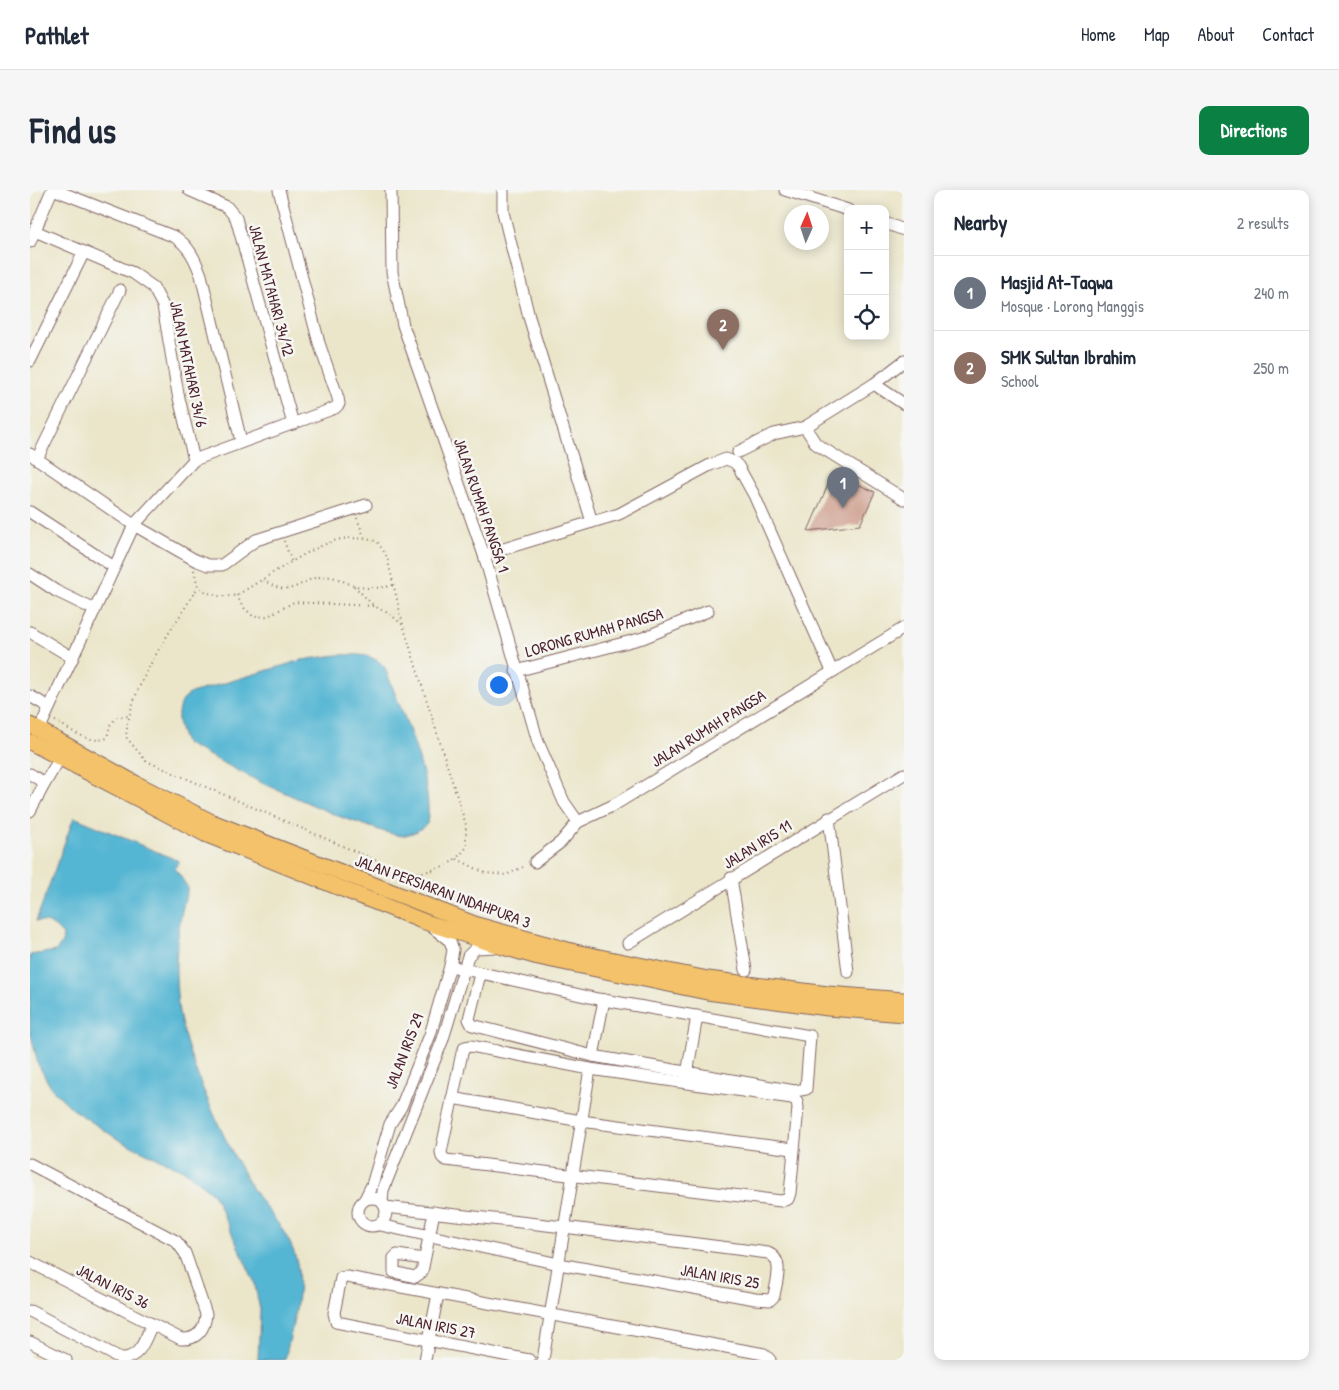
<!DOCTYPE html>
<html lang="en">
<head>
<meta charset="utf-8">
<style>
  body { margin:0; font-family:"Patrick Hand",sans-serif; background:#f6f6f7; color:#1f2937 }
  .controls { position:absolute; right:15px; top:15px; display:grid; overflow:hidden; border-radius:10px; box-shadow:0 2px 12px #0003 }
  .controls button { width:45px; height:45px; display:grid; place-items:center; padding:0; border:0; border-bottom:1px solid #e0e1e3; background:#fff; color:#1f2937; font:25px sans-serif }
  .compass { position:absolute; left:754px; top:15px; width:45px; height:45px; border-radius:50%; background:#fff; box-shadow:0 2px 12px #0003; rotate:3deg }
  .you { position:absolute; left:468px; top:494px; width:18px; height:18px; margin:-12px; border:4px solid #fff; border-radius:50%; background:#1a73e8; box-shadow:0 0 0 8px #1a73e833 }
  .badge { display:grid; place-items:center; width:32px; height:32px; border-radius:50%; background:#0b8043; color:#fff; font-size:16px; font-weight:700 }
  .pin { position:absolute; translate:-50% -41px; filter:drop-shadow(0 1px 2px #0008) }
  .pin::after { content:''; position:absolute; top:26px; width:18px; height:15px; background:inherit; clip-path:polygon(0 0,100% 0,50% 100%) }
  .list { margin:0; padding:0; list-style:none }
  h2 { display:flex; justify-content:space-between; align-items:center; height:65px; margin:0; padding:0 20px; font-size:21px }
  h2 small { font-size:16px; font-weight:400; color:#747a83 }
  .list li { display:grid; grid-template-columns:32px 1fr auto; gap:15px; align-items:center; box-sizing:border-box; height:75px; padding:0 20px; border-top:1px solid #e0e1e3 }
  .list b { display:block; font-size:19px; white-space:nowrap }
  .list p { margin:0; font-size:16px; white-space:nowrap; color:#747a83 }
  .list em { font-size:16px; font-style:normal; color:#747a83 }
  .icon { flex:none; width:28px; height:28px; fill:none; stroke:currentColor; stroke-width:2; stroke-linecap:round; stroke-linejoin:round }
  .map { position:relative; flex:none; width:874px; height:1170px; overflow:hidden; border-radius:10px }
  header { display:flex; align-items:center; gap:30px; box-sizing:border-box; height:70px; padding:0 25px; background:#fff; border-bottom:1px solid #e0e1e3 }
  header strong { font-size:24px }
  nav { display:flex; gap:28px; margin-inline-start:auto; font-size:18px }
  .intro { display:flex; align-items:center; justify-content:space-between; box-sizing:border-box; height:120px; padding:0 30px }
  h1 { margin:0; font-size:35px }
  .button { padding:12px 22px; border-radius:10px; background:#0b8043; color:#fff; font-size:18px; font-weight:700 }
  main { display:flex; gap:30px; padding:0 30px }
  aside { flex:1; background:#fff; border-radius:10px; box-shadow:0 2px 12px #0003 }
  .map>svg:first-child { display:block }
</style>
</head>
<body>
<header>
<strong>Pathlet</strong>
<nav><a>Home</a><a>Map</a><a>About</a><a>Contact</a></nav>
</header>
<div class="intro"><h1>Find us</h1><a class="button">Directions</a></div>
<main>
<div class="map">
<svg width="874" height="1170" viewBox="0 0 874 1170">
  <rect width="100%" height="100%" fill="#f6f6f2"/>
  <filter id="ink" filterUnits="userSpaceOnUse"><feTurbulence type="fractalNoise" baseFrequency=".02" numOctaves="2"/><feDisplacementMap in="SourceGraphic" scale="10" xChannelSelector="R" yChannelSelector="G"/><feConvolveMatrix kernelMatrix="1 2 1 2 8 2 1 2 1" color-interpolation-filters="sRGB"/></filter>
  <filter id="wash" filterUnits="userSpaceOnUse"><feTurbulence type="fractalNoise" baseFrequency=".0096" numOctaves="4" result="noise"/><feDisplacementMap in="SourceGraphic" scale="20" xChannelSelector="R" yChannelSelector="G"/><feGaussianBlur stdDeviation="1.12" result="paint"/><feColorMatrix in="noise" values="0 0 0 0 0 0 0 0 0 0 0 0 0 0 0 0 0 1.4 0 .05"/><feComposite in="paint" operator="in"/></filter>
  <g filter="url(#wash)">
    <rect width="100%" height="100%" fill="#ebe6ca"/>
    <!-- water -->
    <g fill="#55b6d3" stroke="#506a7f">
      <path d="M 307,465 C 325,465 343,462 355,478 C 370,518 405,592 397,634 L 386,642 L 372,646 L 355,642 L 308,626 L 230,592 L 155,553 C 147,534 142,516 161,503 L 272,470 Z"/>
      <path d="M 44,627 L 149,671 L 145,678 L 158,698 C 146,736 143,782 149,822 C 157,871 195,953 221,996 C 236,1021 261,1043 267,1073 C 273,1105 261,1139 255,1170 L 228,1170 L 230,1120 L 224,1091 L 184,1005 L 157,982 L 89,950 L 45,921 L 21,898 L 8,874 L 0,841 L 0,765 L 26,761 L 32,753 L 33,745 C 24,735 19,731 6,731 Z"/>
    </g>
    <g id="blocks">
      <!-- building -->
      <polygon fill="#cfa191" points="803,283 845,302 830,335 778,341"/>
    </g>
  </g>
  <g filter="url(#ink)">
    <use href="#blocks" fill-opacity="0" stroke="#826563" stroke-width="1"/>
    <g fill="none" stroke-linecap="round" stroke-linejoin="round">
      <defs>
        <g id="minor">
          <path d="M 25,0 L 145,47 C 159,56 165,69 171,85 L 211,251"/>
          <polyline points="159,0 197,17 206,28 263,234"/>
          <polyline points="361,0 362,82 373,135 454,365 508,552 534,612 548,632"/>
          <polyline points="755,0 818,20"/>
          <polyline points="855,33 874,40"/>
          <polyline points="5,41 103,83 123,97 133,116 148,204 164,270"/>
          <polyline points="0,52 22,0"/>
          <polyline points="0,171 54,62"/>
          <polyline points="874,171 844,194 775,237 786,254 874,309"/>
          <polyline points="844,194 874,214"/>
          <polyline points="708,262 744,244 775,237"/>
          <polyline points="0,264 104,335 164,270 305,218 309,214 308,208 289,153 249,0"/>
          <polyline points="7,269 90,100"/>
          <polyline points="0,322 84,377"/>
          <polyline points="562,332 589,324 680,275 696,269 704,272 708,276 724,305 802,481"/>
          <polyline points="454,365 562,332 499,127 473,22 473,0"/>
          <polyline points="0,384 26,401 65,420"/>
          <polyline points="0,442 43,468"/>
          <polyline points="486,481 613,448 678,421"/>
          <polyline points="0,506 19,517"/>
          <polyline points="9,540 104,335 165,370 178,375 192,375 226,350 336,315"/>
          <polyline points="0,584 15,593 30,568"/>
          <polyline points="0,621 15,593"/>
          <polyline points="799,628 818,782"/>
          <polyline points="505,672 531,652 548,632 584,615 874,438"/>
          <polyline points="701,688 716,780"/>
          <polyline points="598,753 874,584"/>
          <polyline points="420,776 568,809 780,846 776,899 765,901 563,866 442,835 439,829 450,784"/>
          <polygon points="441,856 560,879 762,908 767,911 768,918 760,1003 758,1009 751,1011 416,970 412,967 411,962 432,863 435,857"/>
          <polyline points="563,866 574,810"/>
          <polyline points="657,884 667,826"/>
          <polyline points="422,908 551,931 763,959"/>
          <path d="M 0,974 L 146,1051 L 155,1063 L 176,1124 C 175,1139 167,1150 151,1149 L 0,1072"/>
          <circle cx="342" cy="1022" r="14"/>
          <polyline points="335,1009 342,995 360,934 371,917 400,845 420,776 423,760 420,751 402,737"/>
          <polyline points="352,1012 353,1000 413,849 438,766 446,758 466,757"/>
          <path d="M 350,1035 L 529,1074 L 725,1109 L 740,1110 L 744,1106 C 746,1092 755,1070 738,1063 L 534,1037 L 355,1017"/>
          <polyline points="394,1069 367,1065 364,1068 364,1082 385,1087 392,1082 404,1022"/>
          <path d="M 0,1121 L 90,1168 C 110,1170 115,1149 122,1134"/>
          <polyline points="0,1152 36,1170"/>
          <polyline points="395,1170 408,1104"/>
          <polyline points="499,1170 306,1132 304,1123 311,1088 317,1087 734,1164 740,1170"/>
          <polyline points="513,1170 560,879"/>
        </g>
        <g id="major">
          <polyline points="0,535 105,593 182,632 447,735 545,762 678,789 798,804 874,810"/>
          <polyline points="0,552 175,644 395,732 473,757 508,767 677,802 798,818 874,824"/>
        </g>
      </defs>
      <!-- minor casing -->
      <use href="#minor" stroke="#826563" stroke-width="13"/>
      <!-- major casing -->
      <use href="#major" stroke="#826563" stroke-width="17"/>
      <!-- path -->
      <g stroke="#826563" stroke-width="2" stroke-dasharray="1 4" stroke-linecap="butt">
        <polyline points="327,328 335,349"/>
        <polyline points="254,351 262,373"/>
        <path d="M 164,380 L 168,397 C 182,406 190,408 207,405 C 231,391 288,352 312,349 C 324,347 335,349 347,351 L 357,367 L 373,435 L 436,635 L 436,658 C 418,680 402,682 375,683 L 116,571 L 96,547 C 100,494 141,442 168,397"/>
        <path d="M 233,390 C 268,413 269,383 301,387 C 308,388 316,393 323,395 C 337,400 350,398 364,395"/>
        <polyline points="324,396 344,416"/>
        <polyline points="207,405 212,416 224,427 238,426 264,412 344,416 360,424 373,435"/>
        <path d="M 25,531 C 40,539 59,555 77,548 L 80,535 L 87,527 L 98,526"/>
        <polyline points="427,669 455,683 476,685 495,676"/>
      </g>
      <!-- minor -->
      <use href="#minor" stroke="#fff" stroke-width="11"/>
      <!-- major -->
      <use href="#major" stroke="#f3c26a" stroke-width="15"/>
    </g>
  </g>
  <g text-anchor="middle" stroke-width="5" stroke-linejoin="round" paint-order="stroke">
    <!-- street labels -->
    <g font-size="16" fill="#4a1f2b" stroke="#f6f6f2">
      <text transform="translate(242 100) rotate(75)" y="6">JALAN MATAHARI 34/12</text>
      <text transform="translate(159 174) rotate(78)" y="6">JALAN MATAHARI 34/6</text>
      <text transform="translate(452 315) rotate(71)" y="6">JALAN RUMAH PANGSA 1</text>
      <text transform="translate(564 442) rotate(-16)" y="6">LORONG RUMAH PANGSA</text>
      <text transform="translate(678 538) rotate(-32)" y="6">JALAN RUMAH PANGSA</text>
      <text transform="translate(727 654) rotate(-32)" y="6">JALAN IRIS 11</text>
      <text transform="translate(413 701) rotate(20)" y="6">JALAN PERSIARAN INDAHPURA 3</text>
      <text transform="translate(374 861) rotate(-69)" y="6">JALAN IRIS 29</text>
      <text transform="translate(690 1086) rotate(10)" y="6">JALAN IRIS 25</text>
      <text transform="translate(83 1096) rotate(27)" y="6">JALAN IRIS 36</text>
      <text transform="translate(406 1135) rotate(11)" y="6">JALAN IRIS 27</text>
    </g>
  </g>
</svg>
<div class="controls">
<button>+</button>
<button>−</button>
<button><svg class="icon" aria-label="locate" viewBox="0 0 24 24"><circle cx="12" cy="12" r="6"/><path d="M12 2v4M12 18v4M2 12h4M18 12h4"/></svg></button>
</div>
<svg class="compass" viewBox="-18 -18 36 36"><path d="M0-13l5 13h-10z" fill="#e53935"/><path d="M0 13l5-13h-10z" fill="#747a83"/></svg>
<div class="you"></div>
<div class="pin badge" style="left:813px;top:318px;background:#6b7280">1</div>
<div class="pin badge" style="left:693px;top:160px;background:#8d6e63">2</div>
</div>
<aside>
<h2>Nearby<small>2 results</small></h2>
<ul class="list">
<li><span class="badge" style="background:#6b7280">1</span><div><b>Masjid At-Taqwa</b><p>Mosque · Lorong Manggis</p></div><em>240 m</em></li>
<li><span class="badge" style="background:#8d6e63">2</span><div><b>SMK Sultan Ibrahim</b><p>School</p></div><em>250 m</em></li>
</ul>
</aside>
</main>
</body>
</html>
